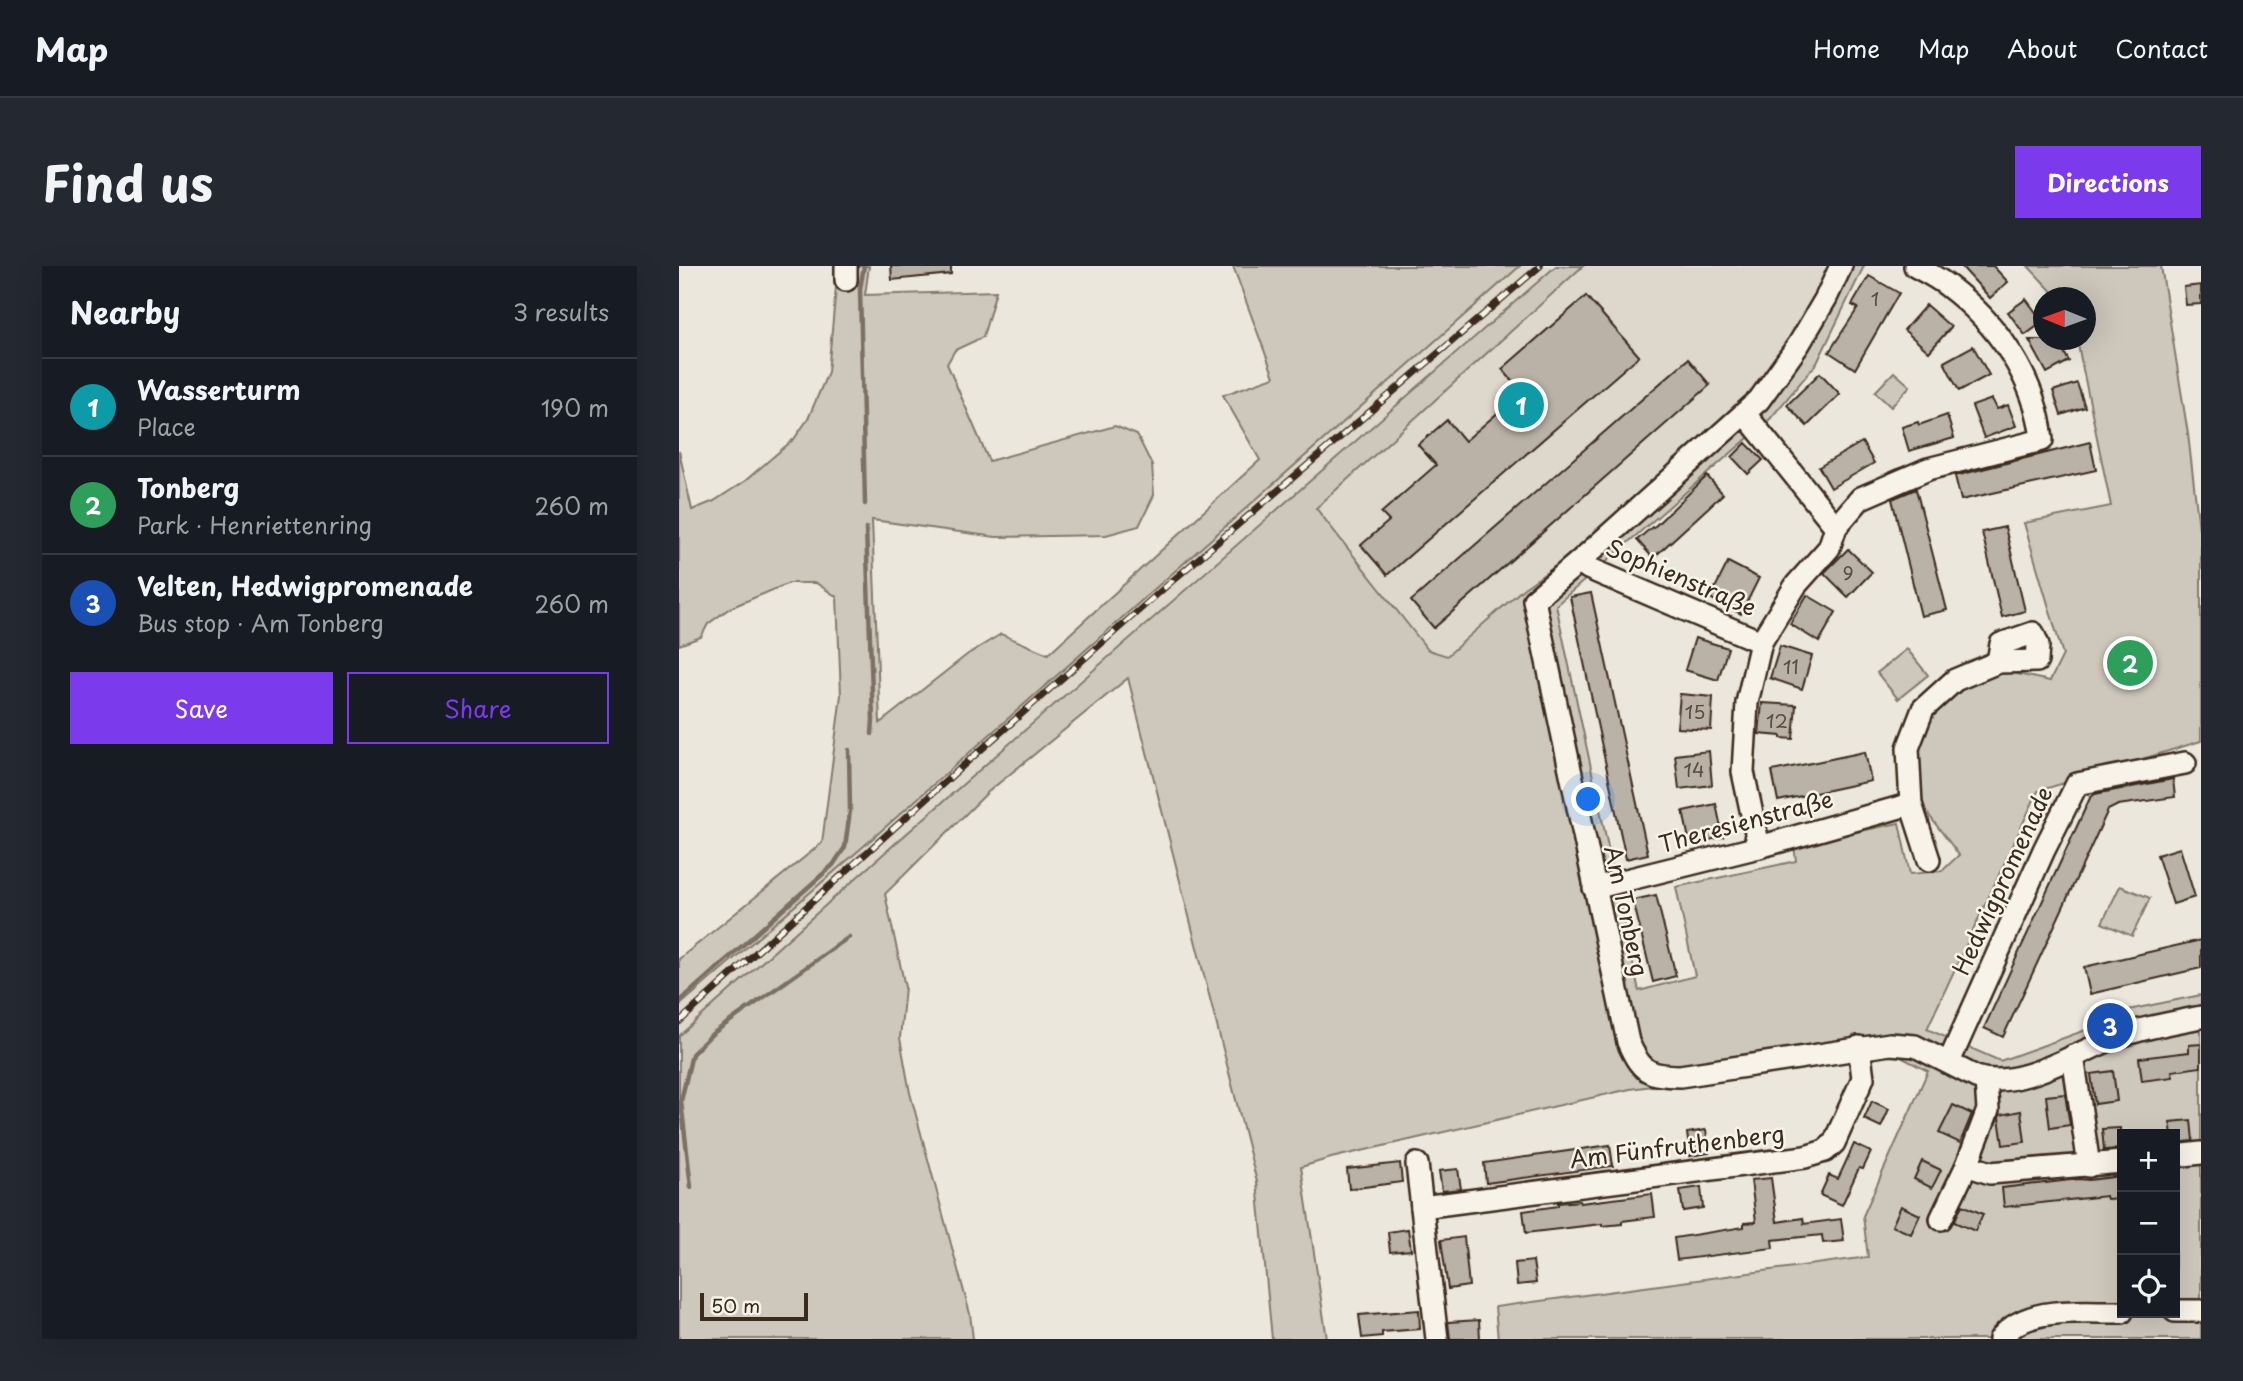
<!DOCTYPE html>
<html lang="en">
<head>
<meta charset="utf-8">
<style>
  body { margin:0; font-family:"Playpen Sans",sans-serif; background:#242831; color:#f1f3f6 }
  .controls { position:absolute; right:21px; bottom:21px; display:grid; overflow:hidden; border-radius:0px; box-shadow:0 7px 28px #0002 }
  .controls button { width:63px; height:63px; display:grid; place-items:center; padding:0; border:0; border-bottom:2px solid #363941; background:#171b24; color:#f1f3f6; font:35px sans-serif }
  .compass { position:absolute; left:1354px; top:21px; width:63px; height:63px; border-radius:50%; background:#171b24; box-shadow:0 7px 28px #0002; rotate:271deg }
  .scale { position:absolute; left:21px; bottom:18px; width:108px; box-sizing:border-box; padding-left:7px; border:4px solid #3b2a1e; border-top:0; font-size:19px; line-height:24px; white-space:nowrap; color:#3b2a1e; -webkit-text-stroke:5px #f7f3e8; paint-order:stroke }
  .you { position:absolute; left:910px; top:534px; width:24px; height:24px; margin:-18px; border:5px solid #fff; border-radius:50%; background:#1a73e8; box-shadow:0 0 0 10px #1a73e833 }
  .badge { display:grid; place-items:center; width:46px; height:46px; border-radius:50%; background:#7c3aed; color:#fff; font-size:23px; font-weight:700 }
  .pin { position:absolute; translate:-50% -50%; border:4px solid #fff; box-shadow:0 2px 7px #0006 }
  .list { margin:0; padding:0; list-style:none }
  h2 { display:flex; justify-content:space-between; align-items:center; height:91px; margin:0; padding:0 28px; font-size:30px }
  h2 small { font-size:23px; font-weight:400; color:#9ea1a6 }
  .list li { display:grid; grid-template-columns:46px 1fr auto; gap:21px; align-items:center; box-sizing:border-box; height:98px; padding:0 28px; border-top:2px solid #363941 }
  .list b { display:block; font-size:26px; white-space:nowrap }
  .list p { margin:0; font-size:23px; white-space:nowrap; color:#9ea1a6 }
  .list em { font-size:23px; font-style:normal; color:#9ea1a6 }
  .actions { display:flex; gap:14px; padding:21px 28px }
  .actions a { flex:1; padding:16px 0; border:2px solid #7c3aed; border-radius:0px; text-align:center; font-size:24px; color:#7c3aed }
  .actions .main { background:#7c3aed; color:#fff }
  .icon { flex:none; width:38px; height:38px; fill:none; stroke:currentColor; stroke-width:2; stroke-linecap:round; stroke-linejoin:round }
  .map { position:relative; flex:none; width:1522px; height:1073px; overflow:hidden; border-radius:0px }
  header { display:flex; align-items:center; gap:42px; box-sizing:border-box; height:98px; padding:0 35px; background:#171b24; border-bottom:2px solid #363941 }
  header strong { font-size:33px }
  nav { display:flex; gap:38px; margin-inline-start:auto; font-size:24px }
  .intro { display:flex; align-items:center; justify-content:space-between; box-sizing:border-box; height:168px; padding:0 42px }
  h1 { margin:0; font-size:49px }
  .button { padding:18px 32px; border-radius:0px; background:#7c3aed; color:#fff; font-size:24px; font-weight:700 }
  main { display:flex; gap:42px; padding:0 42px }
  aside { flex:1; background:#171b24; border-radius:0px; box-shadow:0 7px 28px #0002 }
  .map>svg:first-child { display:block }
</style>
</head>
<body>
<header>
<strong>Map</strong>
<nav><a>Home</a><a>Map</a><a>About</a><a>Contact</a></nav>
</header>
<div class="intro"><h1>Find us</h1><a class="button">Directions</a></div>
<main>
<aside>
<h2>Nearby<small>3 results</small></h2>
<ul class="list">
<li><span class="badge" style="background:#0f9aa8">1</span><div><b>Wasserturm</b><p>Place</p></div><em>190 m</em></li>
<li><span class="badge" style="background:#2e9e5b">2</span><div><b>Tonberg</b><p>Park · Henriettenring</p></div><em>260 m</em></li>
<li><span class="badge" style="background:#1a4fb4">3</span><div><b>Velten, Hedwigpromenade</b><p>Bus stop · Am Tonberg</p></div><em>260 m</em></li>
</ul>
<div class="actions"><a class="main">Save</a><a>Share</a></div>
</aside>
<div class="map">
<svg width="1522" height="1073" viewBox="0 0 1522 1073">
  <rect width="100%" height="100%" fill="#ece7dc"/>
  <filter id="ink" filterUnits="userSpaceOnUse"><feTurbulence type="fractalNoise" baseFrequency=".0143" numOctaves="2"/><feDisplacementMap in="SourceGraphic" scale="14" xChannelSelector="R" yChannelSelector="G"/><feConvolveMatrix kernelMatrix="1 2 1 2 8 2 1 2 1" color-interpolation-filters="sRGB"/></filter>
  <g filter="url(#ink)">
    <!-- built -->
    <g fill="#ddd7cc">
      <polygon points="841,0 877,0 194,597 0,770 0,740 186,579"/>
      <polygon points="904,0 1154,0 1116,70 1062,140 893,289 845,322 768,390 749,384 636,242"/>
    </g>
    <!-- green -->
    <g fill="#cec8bc" stroke="#84796d" stroke-width="2" fill-rule="evenodd">
      <polygon points="159,0 190,0 186,29 317,25 304,71 276,84 268,98 310,195 436,160 458,169 473,199 475,229 460,260 427,269 317,271 193,254 201,457 289,388 322,368 369,388 581,194 544,129 595,111 554,0 841,0 186,579 0,740 0,693 143,577 162,429 158,331 137,317 110,317 51,342 29,358 22,371 0,379 0,185 13,244 35,235 66,215 115,173 129,153 149,106"/>
      <path d="M 877,0 L 904,0 L 637,242 L 749,384 L 768,390 L 845,322 L 893,289 L 1062,140 L 1116,70 L 1154,0 L 1185,0 L 1138,97 L 1091,153 L 877,339 L 960,725 L 1016,710 L 997,621 L 1117,595 L 1115,579 L 1220,557 L 1231,608 L 1263,605 L 1280,589 L 1240,536 L 1235,483 L 1251,447 L 1281,418 L 1319,404 L 1371,415 L 1384,389 L 1345,257 L 1432,240 L 1398,74 L 1406,74 L 1406,32 L 1378,31 L 1349,0 L 1482,0 L 1509,168 L 1520,263 L 1522,263 L 1522,475 L 1359,525 L 1248,763 L 1321,795 L 1418,760 L 1415,751 L 1522,729 L 1522,1073 L 819,1073 L 816,1041 L 1189,991 L 1184,950 L 1249,805 L 1214,787 L 951,823 L 652,892 L 622,901 L 648,1073 L 593,1073 L 578,916 L 449,412 L 309,526 L 206,628 L 226,721 L 221,772 L 231,827 L 291,1048 L 294,1073 L 0,1073 L 0,770 L 194,597 ZM 1443,868 L 1496,868 L 1496,1047 L 1443,1047 Z"/>
      <polygon points="1215,106 1231,120 1212,141 1196,126"/>
      <polygon points="1228,383 1249,409 1219,433 1198,407"/>
      <polygon points="1441,620 1471,632 1453,670 1423,657"/>
    </g>
    <g fill="none" stroke-linecap="round" stroke-linejoin="round">
      <!-- stream -->
      <g stroke="#7c7064" stroke-width="4.5">
        <polyline points="185,0 181,23 186,238"/>
        <polyline points="187,262 194,454 193,468"/>
        <polyline points="0,736 154,599 166,581 171,545 170,484"/>
        <polyline points="12,921 2,835 13,788 33,768 170,671"/>
      </g>
    </g>
    <!-- building -->
    <g fill="#bab2a7" stroke="#3b2a1e" stroke-width="2">
      <polygon points="212,0 272,0 272,8 213,14"/>
      <polygon points="1282,0 1314,0 1329,16 1311,32"/>
      <polygon points="1190,10 1220,27 1176,103 1150,86 1179,42 1173,39"/>
      <polygon points="1522,19 1522,38 1507,39 1505,21"/>
      <polygon points="907,30 960,90 708,309 682,279 710,255 702,247 757,199 739,179 768,154 786,175 843,126 823,103"/>
      <polygon points="1347,33 1364,56 1346,69 1329,46"/>
      <polygon points="1247,39 1272,61 1250,86 1225,64"/>
      <polygon points="1350,74 1378,74 1390,95 1368,107"/>
      <polygon points="1294,80 1310,109 1280,125 1265,96"/>
      <polygon points="1009,93 1031,119 755,362 732,335"/>
      <polygon points="1141,107 1161,128 1128,160 1108,139"/>
      <polygon points="1398,117 1406,141 1382,149 1374,125"/>
      <polygon points="1313,133 1318,143 1329,139 1337,160 1305,172 1293,140"/>
      <polygon points="1268,149 1275,172 1230,185 1223,161 1239,156 1240,159"/>
      <polygon points="1183,176 1195,197 1152,222 1140,201"/>
      <polygon points="1411,176 1417,204 1282,234 1276,210"/>
      <polygon points="1067,177 1084,194 1069,208 1053,191"/>
      <polygon points="1028,210 1044,228 974,292 958,274 973,261 974,262"/>
      <polygon points="1237,223 1268,344 1242,350 1213,233"/>
      <polygon points="1326,261 1346,345 1323,351 1303,266"/>
      <polygon points="1169,283 1193,306 1169,331 1145,307"/>
      <polygon points="1049,296 1080,312 1062,348 1031,332"/>
      <polygon points="912,327 969,588 947,593 891,331"/>
      <polygon points="1128,329 1157,346 1140,376 1111,358"/>
      <polygon points="1016,372 1049,382 1039,414 1006,404"/>
      <polygon points="1101,380 1133,390 1123,423 1091,412"/>
      <polygon points="1001,428 1034,431 1032,464 998,462"/>
      <polygon points="1083,437 1117,439 1114,473 1102,472 1102,470 1080,468"/>
      <polygon points="1030,485 1033,519 1000,523 996,489"/>
      <polygon points="1186,486 1192,515 1099,535 1093,505"/>
      <polygon points="1494,513 1496,531 1439,539 1429,544 1324,771 1305,762 1411,532 1416,528"/>
      <polygon points="1037,538 1044,571 1011,578 1004,545"/>
      <polygon points="1501,582 1516,631 1494,638 1478,589"/>
      <polygon points="977,629 997,710 974,716 954,634"/>
      <polygon points="1522,674 1522,702 1411,728 1405,701"/>
      <polygon points="1522,778 1522,801 1493,805 1494,811 1463,815 1460,792 1510,786 1510,779"/>
      <polygon points="1434,805 1438,835 1416,838 1412,808"/>
      <polygon points="1386,828 1391,859 1371,862 1367,830"/>
      <polygon points="1193,835 1210,843 1202,861 1185,853"/>
      <polygon points="1274,839 1293,848 1281,877 1260,867"/>
      <polygon points="1342,845 1346,876 1324,879 1320,852 1321,849"/>
      <polygon points="1512,854 1514,875 1496,877 1496,868 1493,868 1491,856"/>
      <polygon points="1441,862 1443,883 1425,884 1423,863"/>
      <polygon points="1027,864 1030,887 1011,890 1008,867"/>
      <polygon points="1175,878 1192,886 1184,903 1180,902 1163,939 1141,929 1150,909 1159,913"/>
      <polygon points="931,879 934,900 807,917 805,897"/>
      <polygon points="1243,895 1262,904 1253,922 1235,913"/>
      <polygon points="721,897 723,916 670,923 668,903"/>
      <polygon points="779,903 782,923 763,925 760,905"/>
      <polygon points="1443,910 1443,932 1428,933 1427,930 1325,941 1323,922 1400,913 1410,914"/>
      <polygon points="1092,912 1098,956 1124,952 1125,958 1162,953 1165,975 1144,977 1143,969 1093,974 1094,982 998,994 995,972 1065,961 1065,957 1077,956 1072,914"/>
      <polygon points="1022,921 1024,942 1004,945 1001,924"/>
      <polygon points="973,928 976,951 943,955 943,958 923,960 923,958 847,967 844,945 879,940 879,937 901,935 901,937"/>
      <polygon points="1283,939 1304,948 1296,965 1275,956"/>
      <polygon points="1222,940 1241,949 1232,968 1213,960"/>
      <polygon points="729,963 732,984 711,986 709,966"/>
      <polygon points="785,971 790,1020 769,1023 762,974"/>
      <polygon points="854,995 857,1017 838,1019 836,997"/>
      <polygon points="740,1044 741,1063 703,1066 703,1070 683,1072 680,1049"/>
      <polygon points="800,1054 801,1073 771,1073 769,1056"/>
    </g>
    <g fill="none" stroke-linecap="round" stroke-linejoin="round">
      <defs>
        <g id="minor">
          <path d="M 1162,0 L 1147,32 L 1120,78 L 1080,134 L 902,294 L 855,334 L 949,776 C 962,805 969,810 1001,810 L 1211,778 L 1236,780 L 1297,811 C 1338,825 1395,788 1433,773 C 1462,762 1492,757 1522,751"/>
          <polyline points="167,14 167,0"/>
          <polyline points="1066,148 1157,261"/>
          <polyline points="902,294 909,302 1082,376"/>
          <path d="M 1080,581 L 1064,506 L 1068,437 L 1082,376 L 1117,319 L 1150,282 L 1157,261 L 1182,232 L 1249,203 L 1363,174 C 1357,112 1317,56 1269,20 C 1259,12 1247,6 1236,0"/>
          <polyline points="1250,594 1232,538 1229,482 1244,443 1276,414 1319,396 1358,395 1359,379 1354,367 1322,378 1319,396"/>
          <polyline points="915,622 1080,581 1232,538"/>
          <polyline points="1394,790 1410,900"/>
          <polyline points="1270,796 1365,584 1398,518 1506,497"/>
          <polyline points="1496,890 1522,887"/>
          <polyline points="738,898 758,1073"/>
          <polyline points="1288,899 1311,907 1443,896"/>
          <polyline points="743,941 1126,891 1146,885 1155,877 1184,812 1180,781"/>
          <polyline points="1262,953 1288,899 1309,844 1307,815"/>
          <polyline points="1496,1045 1522,1045"/>
          <path d="M 1321,1073 C 1347,1038 1405,1047 1443,1046"/>
        </g>
      </defs>
      <!-- minor casing -->
      <use href="#minor" stroke="#3b2a1e" stroke-width="26"/>
      <!-- minor -->
      <use href="#minor" stroke="#f7f3e8" stroke-width="21"/>
      <defs>
        <polyline id="rail" points="0,756 287,497 492,316 861,0"/>
      </defs>
      <!-- rail casing -->
      <use href="#rail" stroke="#3b2a1e" stroke-width="7"/>
      <!-- rail -->
      <use href="#rail" stroke="#f7f3e8" stroke-width="4.5" stroke-dasharray="13" stroke-linecap="butt"/>
    </g>
  </g>
  <g text-anchor="middle" stroke-width="5" stroke-linejoin="round" paint-order="stroke">
    <!-- number labels -->
    <g font-size="19" fill="#5b4c40">
      <text x="1196" y="40">1</text>
      <text x="1169" y="314">9</text>
      <text x="1112" y="408">11</text>
      <text x="1016" y="453">15</text>
      <text x="1098" y="462">12</text>
      <text x="1015" y="511">14</text>
    </g>
    <!-- street labels -->
    <g font-size="23" fill="#3b2a1e" stroke="#f7f3e8">
      <text transform="translate(1002 312) rotate(23)" y="8">Sophienstraße</text>
      <text transform="translate(1067 556) rotate(-15)" y="8">Theresienstraße</text>
      <text transform="translate(1324 615) rotate(-65)" y="8">Hedwigpromenade</text>
      <text transform="translate(947 645) rotate(78)" y="8">Am Tonberg</text>
      <text transform="translate(998 881) rotate(-7)" y="8">Am Fünfruthenberg</text>
    </g>
  </g>
</svg>
<div class="controls">
<button>+</button>
<button>−</button>
<button><svg class="icon" aria-label="locate" viewBox="0 0 24 24"><circle cx="12" cy="12" r="6"/><path d="M12 2v4M12 18v4M2 12h4M18 12h4"/></svg></button>
</div>
<svg class="compass" viewBox="-18 -18 36 36"><path d="M0-13l5 13h-10z" fill="#e53935"/><path d="M0 13l5-13h-10z" fill="#9ea1a6"/></svg>
<div class="scale">50 m</div>
<div class="you"></div>
<div class="pin badge" style="left:842px;top:139px;background:#0f9aa8">1</div>
<div class="pin badge" style="left:1451px;top:397px;background:#2e9e5b">2</div>
<div class="pin badge" style="left:1431px;top:760px;background:#1a4fb4">3</div>
</div>
</main>
</body>
</html>
